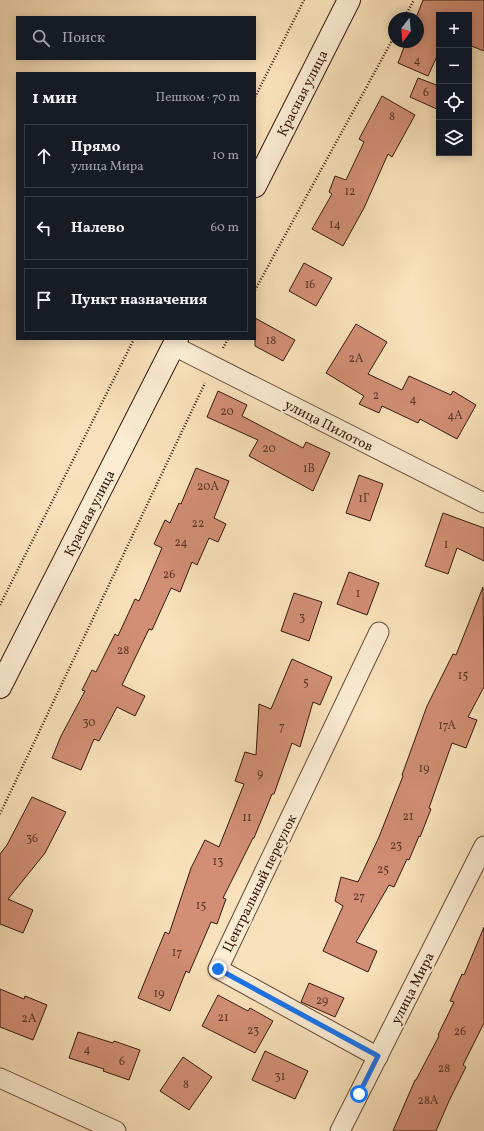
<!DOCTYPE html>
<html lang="ru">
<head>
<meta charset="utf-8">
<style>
  body { margin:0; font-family:Vollkorn,serif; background:#242831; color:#f1f3f6 }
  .controls { position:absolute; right:12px; top:12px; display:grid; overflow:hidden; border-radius:0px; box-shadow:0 2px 10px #0003 }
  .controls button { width:36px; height:36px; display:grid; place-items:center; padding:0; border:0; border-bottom:1px solid #363941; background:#171b24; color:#f1f3f6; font:20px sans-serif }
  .compass { position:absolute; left:388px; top:12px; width:36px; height:36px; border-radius:50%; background:#171b24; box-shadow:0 2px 10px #0003; rotate:196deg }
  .stop { position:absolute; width:12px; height:12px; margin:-9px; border:3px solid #1a73e8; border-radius:50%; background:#fff }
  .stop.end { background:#1a73e8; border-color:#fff; box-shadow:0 1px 4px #0008 }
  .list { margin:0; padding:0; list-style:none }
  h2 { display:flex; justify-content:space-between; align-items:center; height:52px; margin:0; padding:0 16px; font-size:17px }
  h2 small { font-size:13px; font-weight:400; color:#9ea1a6 }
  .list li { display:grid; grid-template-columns:26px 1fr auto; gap:12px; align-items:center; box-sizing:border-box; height:64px; margin:0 8px 8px; padding:0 8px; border:1px solid #363941; border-radius:0px }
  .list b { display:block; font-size:15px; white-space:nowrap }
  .list p { margin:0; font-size:13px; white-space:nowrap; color:#9ea1a6 }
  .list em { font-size:13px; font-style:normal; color:#9ea1a6 }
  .icon { flex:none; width:22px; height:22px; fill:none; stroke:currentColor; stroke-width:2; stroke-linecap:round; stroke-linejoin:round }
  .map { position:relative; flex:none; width:484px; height:1131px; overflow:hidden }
  .search { position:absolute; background:#171b24; box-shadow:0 2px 10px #0003; left:16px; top:16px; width:240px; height:44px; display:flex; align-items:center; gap:10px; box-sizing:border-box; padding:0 14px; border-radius:0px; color:#9ea1a6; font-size:15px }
  .panel { position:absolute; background:#171b24; box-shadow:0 2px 10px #0003; left:16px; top:72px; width:240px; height:268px; border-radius:0px }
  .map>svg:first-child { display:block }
</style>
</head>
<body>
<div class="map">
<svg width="484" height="1131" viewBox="0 0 484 1131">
  <rect width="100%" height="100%" fill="#f9e2bb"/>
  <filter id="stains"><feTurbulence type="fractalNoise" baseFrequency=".005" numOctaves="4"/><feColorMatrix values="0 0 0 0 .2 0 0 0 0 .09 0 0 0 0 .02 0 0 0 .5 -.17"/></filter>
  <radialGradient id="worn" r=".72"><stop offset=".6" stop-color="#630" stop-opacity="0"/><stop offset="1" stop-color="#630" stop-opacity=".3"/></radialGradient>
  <!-- building -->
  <g fill="#d28f76" stroke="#37190d">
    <polygon points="423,0 484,0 484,51 469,45 469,15 439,15 439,52 428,76 398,63 406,42 418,42 418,18 416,18"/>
    <polygon points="418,78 439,86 439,110 410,97"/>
    <polygon points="382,96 415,115 392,157 388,154 364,208 343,246 312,229 332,194 329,192 335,176 346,180 364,142 359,139"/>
    <polygon points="304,263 332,278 316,306 289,291"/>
    <polygon points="255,318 295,340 283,361 255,346"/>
    <polygon points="356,324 387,342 368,374 402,390 409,376 451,395 453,391 476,405 457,439 420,419 418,423 382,406 379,413 359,404 364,396 326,373"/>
    <polygon points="218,391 247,405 242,416 303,448 306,442 330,453 313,491 249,456 258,440 207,417"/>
    <polygon points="196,468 229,481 214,518 226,524 218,542 209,538 197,565 192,562 180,592 171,588 152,630 149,629 122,685 145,696 135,716 117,707 99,741 94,739 81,770 52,758 61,736 85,691 82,690 92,670 96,672 115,634 118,636 135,599 139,601 162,548 154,544 165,520 170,523 179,503 181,504"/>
    <polygon points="359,475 383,484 370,521 346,513"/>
    <polygon points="443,513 484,528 484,561 457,548 448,574 425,566"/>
    <polygon points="349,572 379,583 367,615 337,604"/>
    <polygon points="483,587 484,687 468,717 477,720 466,748 452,743 429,808 431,809 420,837 419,836 409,860 407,859 394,887 389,885 356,942 377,951 368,972 323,951 343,906 335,901 341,877 358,882 379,837 403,776 402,775 427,706 453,654 456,655"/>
    <polygon points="294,593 322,602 309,641 281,631"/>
    <polygon points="292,659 332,677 320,705 313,702 300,747 292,743 274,794 272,794 254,838 253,838 223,898 226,899 217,924 211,922 189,973 186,971 170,1011 138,998 165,932 169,934 191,868 205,840 219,847 244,784 235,781 245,752 256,755 259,704 271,709"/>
    <polygon points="32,797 66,812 45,853 8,899 33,910 23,933 0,924 0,854 7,845"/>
    <polygon points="484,927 484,1023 463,1065 466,1067 449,1101 436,1131 393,1131 415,1080 416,1080 439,1036 438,1035 454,1002 450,1001 462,974 464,975"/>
    <polygon points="309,983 344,998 335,1017 301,1002"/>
    <polygon points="0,989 24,999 25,996 47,1005 33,1040 0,1027"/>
    <polygon points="218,995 248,1011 250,1008 273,1021 255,1053 202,1026"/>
    <polygon points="78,1032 113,1043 114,1041 140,1050 129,1080 103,1071 104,1069 69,1058"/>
    <polygon points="265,1051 308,1071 295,1099 252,1080"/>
    <polygon points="183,1057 212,1077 189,1110 160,1091"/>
  </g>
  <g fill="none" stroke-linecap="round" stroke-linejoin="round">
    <defs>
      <g id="street">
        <polyline points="174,346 484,503"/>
        <polyline points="378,1057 218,969 379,632"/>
        <polyline points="0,1078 116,1131"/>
        <polyline points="340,1131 484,846"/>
      </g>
      <g id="secondary">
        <polyline points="255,186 349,0"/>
        <polyline points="0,687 177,339"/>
      </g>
    </defs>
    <!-- street casing -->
    <use href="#street" stroke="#684b38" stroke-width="21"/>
    <!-- secondary casing -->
    <use href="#secondary" stroke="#37190d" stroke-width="24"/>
    <!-- path -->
    <g stroke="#37190d" stroke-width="2.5" stroke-dasharray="1 2" stroke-linecap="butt">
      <polyline points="404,18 414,0"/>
      <polyline points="255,97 304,0"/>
      <polyline points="255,290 394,37"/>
      <polyline points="223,348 228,339"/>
      <polyline points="0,605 134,339"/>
      <polyline points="0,814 205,383"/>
    </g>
    <!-- street -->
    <use href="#street" stroke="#fbecd3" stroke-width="19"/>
    <!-- secondary -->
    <use href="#secondary" stroke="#fbecd3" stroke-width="22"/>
  </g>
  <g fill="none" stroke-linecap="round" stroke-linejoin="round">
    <!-- route -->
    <polyline stroke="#1a73e8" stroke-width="5" points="218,969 378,1056 359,1094"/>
  </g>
  <g text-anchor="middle" stroke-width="4" stroke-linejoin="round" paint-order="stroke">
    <!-- number labels -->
    <g font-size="12" fill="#5e3627">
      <text x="417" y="64">4</text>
      <text x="426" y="96">6</text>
      <text x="392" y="120">8</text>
      <text x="350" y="195">12</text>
      <text x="335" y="228">14</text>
      <text x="310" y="288">16</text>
      <text x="271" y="344">18</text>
      <text x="356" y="362">2А</text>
      <text x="376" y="399">2</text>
      <text x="413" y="403">4</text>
      <text x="227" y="415">20</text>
      <text x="455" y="419">4А</text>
      <text x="269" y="452">20</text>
      <text x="309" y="472">1В</text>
      <text x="208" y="490">20А</text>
      <text x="364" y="502">1Г</text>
      <text x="198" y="527">22</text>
      <text x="181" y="546">24</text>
      <text x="446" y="548">1</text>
      <text x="169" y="578">26</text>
      <text x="358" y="597">1</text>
      <text x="302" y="621">3</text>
      <text x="123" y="654">28</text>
      <text x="463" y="679">15</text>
      <text x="306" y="686">5</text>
      <text x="89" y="726">30</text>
      <text x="447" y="729">17А</text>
      <text x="282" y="730">7</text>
      <text x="424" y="772">19</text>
      <text x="260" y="777">9</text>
      <text x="408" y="820">21</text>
      <text x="247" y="821">11</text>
      <text x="32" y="842">36</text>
      <text x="396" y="849">23</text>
      <text x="218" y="865">13</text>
      <text x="383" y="873">25</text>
      <text x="359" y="900">27</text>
      <text x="201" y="909">15</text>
      <text x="177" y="956">17</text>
      <text x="159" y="997">19</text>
      <text x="322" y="1004">29</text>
      <text x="223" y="1021">21</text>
      <text x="29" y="1022">2А</text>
      <text x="253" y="1034">23</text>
      <text x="460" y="1035">26</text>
      <text x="87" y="1053">4</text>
      <text x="122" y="1065">6</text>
      <text x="444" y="1072">28</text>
      <text x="280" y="1080">31</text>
      <text x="186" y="1088">8</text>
      <text x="428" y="1104">28А</text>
    </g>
    <!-- street labels -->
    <g font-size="14" fill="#37190d" stroke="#fbecd3">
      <text transform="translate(302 93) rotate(-63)" y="5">Красная улица</text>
      <text transform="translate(329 425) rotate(27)" y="5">улица Пилотов</text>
      <text transform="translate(89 513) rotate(-63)" y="5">Красная улица</text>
      <text transform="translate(259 883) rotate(-64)" y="5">Центральный переулок</text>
      <text transform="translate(412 988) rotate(-63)" y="5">улица Мира</text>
    </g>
  </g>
  <rect width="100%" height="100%" filter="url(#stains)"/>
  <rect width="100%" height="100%" fill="url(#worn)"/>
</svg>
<div class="controls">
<button>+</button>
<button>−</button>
<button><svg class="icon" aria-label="locate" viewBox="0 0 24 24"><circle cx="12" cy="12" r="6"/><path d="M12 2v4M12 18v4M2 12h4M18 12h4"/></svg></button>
<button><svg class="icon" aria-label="layers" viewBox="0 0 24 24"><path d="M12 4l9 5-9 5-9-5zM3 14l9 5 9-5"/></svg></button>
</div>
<svg class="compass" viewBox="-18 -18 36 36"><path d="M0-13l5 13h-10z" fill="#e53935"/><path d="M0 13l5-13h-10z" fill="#9ea1a6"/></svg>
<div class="stop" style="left:359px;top:1094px"></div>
<div class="stop end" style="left:218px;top:969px"></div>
<div class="search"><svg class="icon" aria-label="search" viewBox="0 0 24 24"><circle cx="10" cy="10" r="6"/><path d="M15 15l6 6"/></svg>Поиск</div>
<section class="panel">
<h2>1 мин<small>Пешком · 70 m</small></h2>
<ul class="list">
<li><svg class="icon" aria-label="ahead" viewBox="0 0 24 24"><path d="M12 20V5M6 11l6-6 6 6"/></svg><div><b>Прямо</b><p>улица Мира</p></div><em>10 m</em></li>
<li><svg class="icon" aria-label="left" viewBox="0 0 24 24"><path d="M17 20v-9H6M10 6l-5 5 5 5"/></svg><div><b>Налево</b></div><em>60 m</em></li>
<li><svg class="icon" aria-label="arrive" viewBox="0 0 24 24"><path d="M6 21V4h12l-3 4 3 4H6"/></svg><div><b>Пункт назначения</b></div></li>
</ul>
</section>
</div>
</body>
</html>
